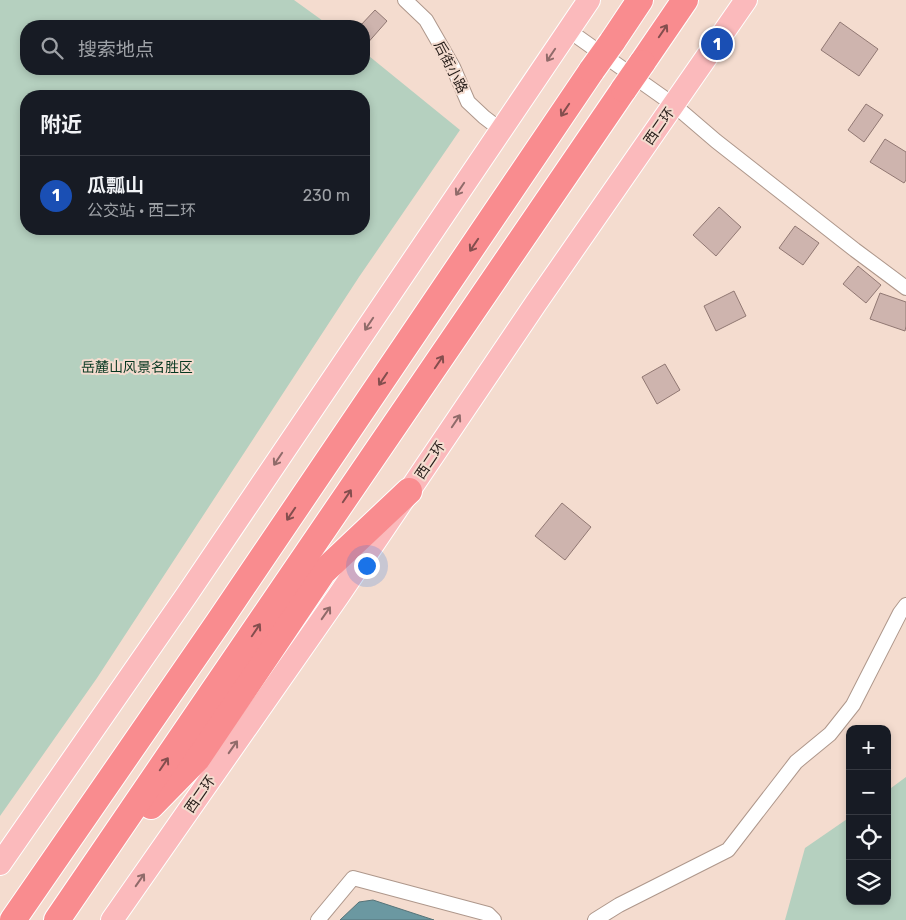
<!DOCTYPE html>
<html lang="zh">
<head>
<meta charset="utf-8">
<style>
  body { margin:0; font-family:Rubik,"Noto Sans SC",sans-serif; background:#20242c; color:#f1f3f6 }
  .controls { position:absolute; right:15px; bottom:15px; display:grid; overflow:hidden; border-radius:10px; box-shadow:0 2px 8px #0003 }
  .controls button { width:45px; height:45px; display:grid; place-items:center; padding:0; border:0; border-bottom:1px solid #363941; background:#171b24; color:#f1f3f6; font:25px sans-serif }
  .you { position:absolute; left:366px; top:565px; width:18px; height:18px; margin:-12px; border:4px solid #fff; border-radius:50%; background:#1a73e8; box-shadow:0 0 0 8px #1a73e833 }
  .badge { display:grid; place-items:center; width:32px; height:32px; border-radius:50%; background:#0f766e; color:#fff; font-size:16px; font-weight:700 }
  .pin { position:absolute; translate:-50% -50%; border:2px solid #fff; box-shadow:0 1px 5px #0006 }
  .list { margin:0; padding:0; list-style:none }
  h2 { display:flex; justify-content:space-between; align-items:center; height:65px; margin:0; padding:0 20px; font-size:21px }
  h2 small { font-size:16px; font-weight:400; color:#9ea1a6 }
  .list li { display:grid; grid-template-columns:32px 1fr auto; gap:15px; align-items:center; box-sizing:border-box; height:80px; padding:0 20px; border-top:1px solid #363941 }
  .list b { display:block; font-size:19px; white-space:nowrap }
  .list p { margin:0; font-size:16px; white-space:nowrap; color:#9ea1a6 }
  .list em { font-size:16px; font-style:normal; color:#9ea1a6 }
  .icon { flex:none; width:28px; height:28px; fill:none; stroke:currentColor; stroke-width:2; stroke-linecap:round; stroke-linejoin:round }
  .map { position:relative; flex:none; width:906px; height:920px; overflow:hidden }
  .search { position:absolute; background:#171b24; box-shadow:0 2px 8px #0003; left:20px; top:20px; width:350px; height:55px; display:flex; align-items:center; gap:12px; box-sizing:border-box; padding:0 18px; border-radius:20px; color:#9ea1a6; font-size:19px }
  .panel { position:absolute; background:#171b24; box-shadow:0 2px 8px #0003; left:20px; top:90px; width:350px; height:145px; border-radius:20px }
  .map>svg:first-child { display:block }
</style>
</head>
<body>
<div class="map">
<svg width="906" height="920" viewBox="0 0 906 920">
  <rect width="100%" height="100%" fill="#f4dccf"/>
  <!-- green -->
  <g fill="#b5d0bf" fill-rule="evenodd">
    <path d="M 0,0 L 294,0 L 330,26 L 26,26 L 26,69 L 364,69 L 364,52 L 460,130 L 359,277 L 97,678 L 0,816 ZM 26,96 L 364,96 L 364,229 L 26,229 Z"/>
    <polygon points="906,777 906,920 785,920 805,848 850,817 850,901 887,901 887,791"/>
  </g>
  <!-- water -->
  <polygon fill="#6b98a1" stroke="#567378" points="373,900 434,920 340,920 359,902"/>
  <!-- building -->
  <g fill="#ceb4ae" stroke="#917873">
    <polygon points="375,10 387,21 365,46 364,44 364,26 360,26"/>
    <polygon points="840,22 878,49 859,76 821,50"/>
    <polygon points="866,104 883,115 864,142 848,130"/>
    <polygon points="885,139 906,152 906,180 904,183 870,162"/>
    <polygon points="719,207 741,227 716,256 693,235"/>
    <polygon points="795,226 819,243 803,265 779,248"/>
    <polygon points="858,266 881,285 866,303 843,284"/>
    <polygon points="734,291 746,316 716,331 704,306"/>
    <polygon points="880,293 906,302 906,326 905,331 870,319"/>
    <polygon points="665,364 680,390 657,404 642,377"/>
    <polygon points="562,503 591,527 565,560 535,536"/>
  </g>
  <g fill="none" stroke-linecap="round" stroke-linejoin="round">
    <defs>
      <g id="street">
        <polyline points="405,0 426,20 453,67 468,102 484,117 501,130"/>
        <polyline points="568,30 674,105 716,141 855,250 906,288"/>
        <polyline points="318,920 353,878 488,914 494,920"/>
        <polyline points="595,920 619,905 728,850 796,762 830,734 853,705 900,613 906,605"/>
      </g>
      <g id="primary">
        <polyline points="0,864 186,596 589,0"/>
        <polyline points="112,920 339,595 536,303 746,0"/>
      </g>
      <g id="highway">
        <polyline points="612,42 640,0"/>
        <polyline points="642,63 685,0"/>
        <polyline points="151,806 197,759 323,572 409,491"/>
        <polyline points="13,920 218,623 592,70"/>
        <polyline points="57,920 624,89"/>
      </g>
    </defs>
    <!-- street casing -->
    <use href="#street" stroke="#ae978b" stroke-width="16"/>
    <!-- primary casing -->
    <use href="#primary" stroke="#fff" stroke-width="24"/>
    <!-- highway casing -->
    <use href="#highway" stroke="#fff" stroke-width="28"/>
    <!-- street -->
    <use href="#street" stroke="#fff" stroke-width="14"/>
    <!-- primary -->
    <use href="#primary" stroke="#fbbabc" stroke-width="22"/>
    <!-- highway -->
    <use href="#highway" stroke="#f98c8f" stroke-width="26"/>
    <defs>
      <g id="highway-bridge">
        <polyline points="592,70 612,42"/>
        <polyline points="624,89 642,63"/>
      </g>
    </defs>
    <!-- highway-bridge casing -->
    <use href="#highway-bridge" stroke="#fff" stroke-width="28" stroke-linecap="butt"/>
    <!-- highway-bridge -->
    <use href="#highway-bridge" stroke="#f98c8f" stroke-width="26"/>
  </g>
  <!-- one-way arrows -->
  <defs><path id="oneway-shaft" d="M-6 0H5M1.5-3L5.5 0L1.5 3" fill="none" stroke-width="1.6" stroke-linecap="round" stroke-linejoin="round" transform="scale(1.25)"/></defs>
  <g stroke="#844e4e">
    <use href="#oneway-shaft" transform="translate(663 31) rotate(-56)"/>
    <use href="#oneway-shaft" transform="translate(565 110) rotate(124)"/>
    <use href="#oneway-shaft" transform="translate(474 245) rotate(124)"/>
    <use href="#oneway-shaft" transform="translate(439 362) rotate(-56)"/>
    <use href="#oneway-shaft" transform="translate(383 379) rotate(124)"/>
    <use href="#oneway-shaft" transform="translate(347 496) rotate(-56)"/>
    <use href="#oneway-shaft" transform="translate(291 514) rotate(124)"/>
    <use href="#oneway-shaft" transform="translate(256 630) rotate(-56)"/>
    <use href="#oneway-shaft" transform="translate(164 764) rotate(-56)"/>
  </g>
  <g stroke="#906b6a">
    <use href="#oneway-shaft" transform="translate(551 55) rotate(124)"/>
    <use href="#oneway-shaft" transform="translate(460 189) rotate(124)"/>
    <use href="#oneway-shaft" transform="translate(369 324) rotate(124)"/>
    <use href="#oneway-shaft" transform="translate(456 421) rotate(-56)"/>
    <use href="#oneway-shaft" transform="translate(278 459) rotate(124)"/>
    <use href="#oneway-shaft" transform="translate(326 613) rotate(-55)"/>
    <use href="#oneway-shaft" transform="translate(233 747) rotate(-55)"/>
    <use href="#oneway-shaft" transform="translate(140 880) rotate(-55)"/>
  </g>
  <g text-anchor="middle" stroke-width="4" stroke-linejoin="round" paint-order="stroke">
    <!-- street labels -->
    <g font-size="14" fill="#251c18" stroke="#f4dccf">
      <text transform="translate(451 67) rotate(63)" y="5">后街小路</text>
      <text transform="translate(659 126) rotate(-55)" y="5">西二环</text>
      <text transform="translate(430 460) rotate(-56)" y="5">西二环</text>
      <text transform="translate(200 794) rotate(-55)" y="5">西二环</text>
    </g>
    <!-- park labels -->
    <g font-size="14" fill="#063720" stroke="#f4dccf">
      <text x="137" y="372">岳麓山风景名胜区</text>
    </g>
  </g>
</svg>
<div class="controls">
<button>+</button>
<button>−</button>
<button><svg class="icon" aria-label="locate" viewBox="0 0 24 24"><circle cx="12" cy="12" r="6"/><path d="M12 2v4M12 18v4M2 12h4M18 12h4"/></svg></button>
<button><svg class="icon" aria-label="layers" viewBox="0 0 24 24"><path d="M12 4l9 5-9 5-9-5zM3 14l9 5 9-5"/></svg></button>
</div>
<div class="you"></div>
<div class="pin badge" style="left:717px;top:44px;background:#1a4fb4">1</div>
<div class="search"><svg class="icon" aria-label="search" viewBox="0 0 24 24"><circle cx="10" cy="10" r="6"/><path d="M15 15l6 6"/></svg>搜索地点</div>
<section class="panel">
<h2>附近<small></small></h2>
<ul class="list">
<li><span class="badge" style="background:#1a4fb4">1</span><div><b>瓜瓢山</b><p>公交站 · 西二环</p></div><em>230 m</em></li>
</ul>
</section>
</div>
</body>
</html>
